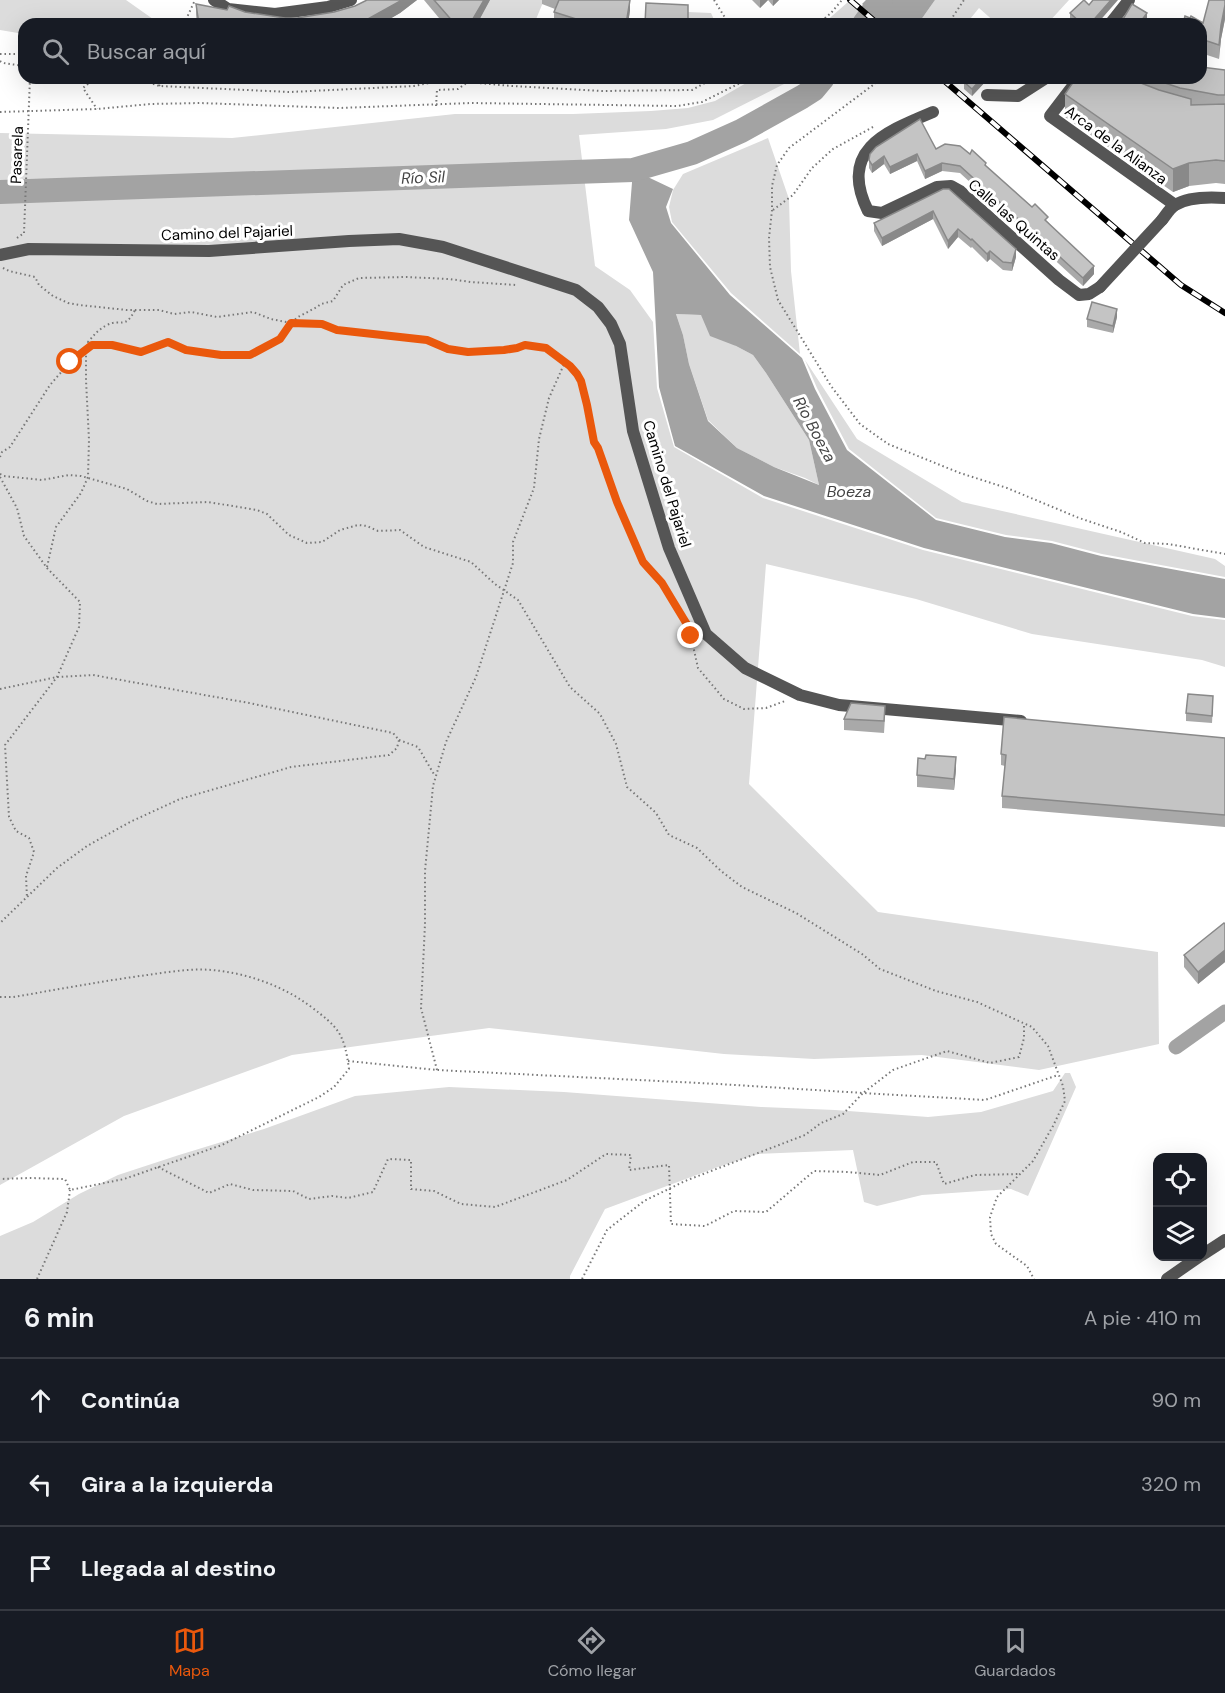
<!DOCTYPE html>
<html lang="es">
<head>
<meta charset="utf-8">
<style>
  body { margin:0; font-family:"DM Sans",sans-serif; background:#20242c; color:#f1f3f6 }
  .controls { position:absolute; right:18px; bottom:18px; display:grid; overflow:hidden; border-radius:12px; box-shadow:0 6px 24px #0002 }
  .controls button { width:54px; height:54px; display:grid; place-items:center; padding:0; border:0; border-bottom:2px solid #363941; background:#171b24; color:#f1f3f6; font:30px sans-serif }
  .stop { position:absolute; width:18px; height:18px; margin:-14px; border:4px solid #ea580c; border-radius:50%; background:#fff }
  .stop.end { background:#ea580c; border-color:#fff; box-shadow:0 2px 6px #0008 }
  .list { margin:0; padding:0; list-style:none }
  h2 { display:flex; justify-content:space-between; align-items:center; height:78px; margin:0; padding:0 24px; font-size:26px }
  h2 small { font-size:20px; font-weight:400; color:#9ea1a6 }
  .list li { display:grid; grid-template-columns:39px 1fr auto; gap:18px; align-items:center; box-sizing:border-box; height:84px; padding:0 24px; border-top:2px solid #363941 }
  .list b { display:block; font-size:22px; white-space:nowrap }
  .list em { font-size:20px; font-style:normal; color:#9ea1a6 }
  .icon { flex:none; width:33px; height:33px; fill:none; stroke:currentColor; stroke-width:2; stroke-linecap:round; stroke-linejoin:round }
  .map { position:relative; flex:none; width:1225px; height:1279px; overflow:hidden }
  .search { position:absolute; background:#171b24; box-shadow:0 6px 24px #0002; left:18px; right:18px; top:18px; height:66px; display:flex; align-items:center; gap:15px; box-sizing:border-box; padding:0 21px; border-radius:18px; color:#9ea1a6; font-size:22px }
  .sheet { height:330px; background:#171b24 }
  nav { display:flex; justify-content:space-around; align-items:center; box-sizing:border-box; height:84px; border-top:2px solid #363941; background:#171b24; font-size:16px; color:#9ea1a6 }
  nav a { display:grid; justify-items:center; gap:3px }
  nav .on { color:#ea580c }
  .map>svg:first-child { display:block }
</style>
</head>
<body>
<div class="map">
<svg width="1225" height="1279" viewBox="0 0 1225 1279">
  <rect width="100%" height="100%" fill="#fff"/>
  <!-- green -->
  <g fill="#dcdcdc">
    <polygon points="0,0 126,0 160,24 24,24 24,34 0,30"/>
    <polygon points="490,0 544,0 534,24 477,24"/>
    <polygon points="935,0 1069,0 1047,24 997,24 979,8 966,24 918,24"/>
    <polygon points="848,2 862,15 852,24 823,24"/>
    <polygon points="688,12 711,13 716,24 688,24"/>
    <polygon points="755,78 791,78 784,84 713,120 666,129 579,135 595,266 630,290 653,322 657,388 674,447 763,498 923,550 1192,616 1225,620 1225,667 1202,660 1032,634 916,599 766,564 749,784 878,912 1158,952 1159,1044 1039,1070 922,1055 814,1059 724,1054 489,1028 292,1055 124,1116 0,1185 0,133 232,138 455,114 573,114 651,111 688,108 715,101"/>
    <polygon points="768,138 789,199 791,271 800,354 731,293 672,222 669,207 673,190 683,174"/>
    <polygon points="676,314 701,315 736,346 753,355 766,373 809,440 819,485 805,478 774,467 737,448 708,420 689,364 683,335"/>
    <polygon points="805,360 857,439 962,502 1215,559 1225,566 1225,577 1102,554 1052,541 1006,535 936,518 849,449 817,388"/>
    <polygon points="1065,1073 1070,1073 1076,1087 1028,1196 1011,1189 922,1195 877,1206 864,1202 853,1150 758,1154 718,1167 605,1209 570,1276 570,1279 0,1279 0,1236 33,1222 79,1194 118,1175 179,1155 264,1129 355,1096 449,1087 564,1092 761,1107 835,1110 928,1117 981,1112 1053,1091"/>
  </g>
  <!-- water -->
  <g fill="#a3a3a3" fill-rule="evenodd">
    <polygon points="866,0 935,0 918,24 886,24 862,4"/>
    <path d="M 633,170 L 673,189 L 666,207 L 671,223 L 730,295 L 802,358 L 815,389 L 847,450 L 936,520 L 1005,537 L 1051,543 L 1101,556 L 1225,579 L 1225,618 L 1193,614 L 924,548 L 764,496 L 675,446 L 659,387 L 653,272 L 629,220 ZM 676,314 L 701,315 L 710,336 L 736,346 L 753,355 L 766,373 L 809,440 L 819,485 L 774,467 L 737,448 L 708,421 L 689,364 L 683,335 Z"/>
  </g>
  <g fill="none" stroke-linecap="round" stroke-linejoin="round">
    <!-- canal -->
    <polyline stroke="#a3a3a3" stroke-width="15" points="1176,1047 1225,1012"/>
    <!-- river -->
    <g stroke="#a3a3a3" stroke-width="24">
      <polyline points="864,24 881,0"/>
      <polyline points="0,192 633,170 692,153 741,131 802,97 813,90 823,78"/>
    </g>
    <!-- path -->
    <g stroke="#777" stroke-width="2" stroke-dasharray="1.5 3" stroke-linecap="butt">
      <polyline points="714,0 729,24"/>
      <polyline points="184,24 195,0"/>
      <polyline points="818,24 831,13 842,0"/>
      <polyline points="948,24 964,0"/>
      <polyline points="0,54 24,54"/>
      <polyline points="0,61 3,63 24,66"/>
      <polyline points="95,78 83,88 97,109"/>
      <polyline points="136,78 159,86 290,92 414,86 444,80 512,86 602,91 692,90 714,78"/>
      <polyline points="205,78 339,83 375,78"/>
      <polyline points="542,78 559,80"/>
      <polyline points="889,78 877,82 789,148 777,165 772,186 772,210 769,238 770,267 778,300 831,386 860,424 888,444 960,473 1007,488 1079,518 1121,532 1145,543 1168,544 1225,554"/>
      <polyline points="159,86 163,78"/>
      <polyline points="436,106 437,90 458,89 468,82"/>
      <polyline points="0,112 97,109 151,104 200,103 339,108 471,103 677,106 702,102 750,78"/>
      <polyline points="773,210 793,195 812,168 833,149 873,127"/>
      <polyline points="17,238 24,233"/>
      <polyline points="3,268 9,271 35,277 39,285 53,296 68,303 79,305 127,310 159,310 174,314 191,312 217,317 253,312 271,319 291,323 322,324 337,330 427,340 449,349 468,352 504,350 517,348 525,345 546,348 574,369 577,374 581,381 587,405 594,442 598,449 617,502 643,562 661,583 685,622"/>
      <path d="M 92,345 L 88,342 C 94,335 99,329 107,325 C 121,318 125,330 135,310"/>
      <polyline points="0,457 2,452 10,447 50,385 70,362 86,350 92,345 113,345 141,353 168,342 186,350 221,355 250,355 280,339 290,324 298,317 317,307 321,304 333,301 343,285 359,278 406,277 449,279 471,282 516,285"/>
      <polyline points="0,474 4,476 42,480 69,475 81,476 127,489 147,501 157,504 208,502 257,510 267,514 289,535 307,543 322,542 340,530 358,525 367,526 378,531 400,530 424,547 471,562 495,584 518,600 570,687 600,714 616,744 627,787 656,813 669,835 697,848 721,871 742,887 796,913 862,954 880,969 936,991 977,1002 1032,1027 1048,1046 1063,1086 1065,1101 1053,1126 1033,1161 997,1197 990,1217 991,1234 996,1244 1027,1266 1034,1279"/>
      <polyline points="0,477 17,508 24,536 47,568 80,602 79,627 57,677 5,745 9,817 16,831 29,838 34,852 26,876 27,898"/>
      <polyline points="47,567 56,527 81,493 88,477 89,440 86,380 86,350"/>
      <polyline points="690,632 698,668 724,699 744,709 766,708 785,701"/>
      <polyline points="0,689 57,677 93,675 249,703 393,733 399,740 397,748 389,755 291,767 180,799 130,822 87,846 57,868 0,923"/>
      <polyline points="399,740 418,747 435,776"/>
      <path d="M 0,997 L 13,997 C 55,990 97,982 140,976 C 163,973 188,968 212,970 C 247,973 283,986 310,1006 C 339,1028 344,1033 349,1069 L 334,1087 L 319,1097 L 222,1145 L 124,1179 L 70,1190 L 65,1179 L 30,1178 L 0,1179"/>
      <polyline points="348,1061 437,1070 719,1084 863,1093 893,1070 947,1051 990,1063 1019,1057 1024,1038 1024,1024"/>
      <polyline points="437,1070 421,1008 425,924 425,871 433,786 446,742 476,677 513,563 513,542 534,488 539,439 549,398 565,362"/>
      <polyline points="158,1167 209,1193 230,1184 253,1190 293,1191 309,1199 332,1196 348,1198 373,1192 388,1159 411,1160 411,1189 434,1191 461,1204 495,1207 567,1180 606,1154 631,1155 629,1170 669,1165 671,1224 705,1226 734,1211 766,1212 814,1171 848,1172 880,1175 913,1162 936,1162 944,1184 975,1175 1019,1174"/>
      <polyline points="37,1279 67,1212 70,1190"/>
      <polyline points="582,1279 607,1230 644,1201 685,1181 805,1135 821,1123 843,1114 863,1093 985,1100 1058,1075"/>
    </g>
    <!-- street -->
    <g stroke="#555" stroke-width="12">
      <polyline points="214,0 228,9 275,14 328,7 351,0"/>
      <polyline points="1110,24 1129,0"/>
      <polyline points="1079,78 1050,116 1175,205"/>
      <polyline points="987,95 1018,96 1046,78"/>
      <path d="M 933,112 C 885,132 838,150 868,211 L 882,213 L 937,187 L 951,186 L 960,191 L 1059,280 L 1079,295 L 1089,294 L 1100,287"/>
      <path d="M 1162,220 C 1166,215 1170,208 1175,205 C 1188,197 1211,197 1225,198"/>
      <polyline points="0,255 29,249 209,251 349,241 399,239 443,247 576,290 598,307 611,324 620,344 633,431 669,548 706,634 745,668 800,695 839,705 1021,721"/>
      <polyline points="1202,1255 1225,1240"/>
      <polyline points="1167,1279 1200,1256"/>
    </g>
    <defs>
      <g id="rail">
        <polyline points="850,0 878,24"/>
        <polyline points="941,78 1181,285 1225,313"/>
      </g>
    </defs>
    <!-- rail casing -->
    <use href="#rail" stroke="#000" stroke-width="6"/>
    <!-- rail -->
    <use href="#rail" stroke="#fff" stroke-width="4" stroke-dasharray="11" stroke-linecap="butt"/>
    <!-- path-bridge -->
    <polyline stroke="#777" stroke-width="2" stroke-dasharray="1.5 3" stroke-linecap="butt" points="24,233 30,78"/>
    <!-- street-bridge -->
    <polyline stroke="#555" stroke-width="12" points="1100,287 1162,220"/>
  </g>
  <!-- wall -->
  <g fill="#a9a9a9">
    <polygon points="367,0 417,0 400,13 381,24 197,24 196,15 196,4 227,10 285,18 297,18 334,12 355,6"/>
    <polygon points="424,0 490,0 477,24 444,24"/>
    <polygon points="542,0 630,0 630,10 628,24 558,24 554,23 554,12 555,9 542,4"/>
    <polygon points="752,0 779,0 773,6 768,0 760,8"/>
    <polygon points="1225,0 1225,19 1221,39 1219,59 1204,54 1201,65 1201,24"/>
    <polygon points="688,5 688,24 645,24"/>
    <polygon points="1089,5 1097,24 1074,24 1070,21 1070,13"/>
    <polygon points="1225,70 1225,184 1216,183 1189,186 1173,192 1065,117 1065,94 1076,78 1201,78"/>
    <polygon points="599,78 619,78 618,81"/>
    <polygon points="987,78 987,80 972,96 964,89 964,82"/>
    <polygon points="936,149 986,166 1048,222 1094,274 1083,286 960,173 942,171 925,179 917,161 890,174 884,164 872,173 869,168 869,160 870,154"/>
    <polygon points="943,189 1016,257 1012,271 1003,270 990,259 987,262 972,247 971,248 958,237 948,249 933,219 882,246 874,231 874,223"/>
    <polygon points="1117,317 1113,333 1087,327 1087,319"/>
    <polygon points="1213,704 1212,723 1186,721 1186,713"/>
    <polygon points="885,717 884,733 844,730 844,719"/>
    <polygon points="1225,738 1225,827 1002,808 1002,796 1005,766 1001,765 1001,754"/>
    <polygon points="925,759 956,769 954,790 917,787 917,775"/>
    <polygon points="1225,924 1225,962 1198,984 1184,967 1184,955"/>
  </g>
  <!-- shaded-wall -->
  <g fill="#898989">
    <polygon points="402,0 417,0 400,13 381,24 359,24"/>
    <polygon points="484,0 490,0 477,24 470,24"/>
    <polygon points="630,0 630,10 628,24 626,24"/>
    <polygon points="760,0 768,0 760,8"/>
    <polygon points="773,0 779,0 773,6"/>
    <polygon points="1111,0 1118,0 1097,24 1090,24"/>
    <polygon points="1225,5 1225,19 1221,39 1219,59 1221,25"/>
    <polygon points="1147,13 1147,24 1139,24"/>
    <polygon points="1204,40 1204,54 1201,65 1201,51"/>
    <polygon points="982,78 987,78 987,80 972,96 972,89"/>
    <polygon points="917,154 917,161 890,174 890,167"/>
    <polygon points="884,156 884,164 872,173 872,165"/>
    <polygon points="942,163 942,171 925,179 925,171"/>
    <polygon points="1189,163 1189,186 1173,192 1173,169"/>
    <polygon points="933,211 933,219 882,246 882,238"/>
    <polygon points="958,229 958,237 948,249 948,241"/>
    <polygon points="1016,249 1016,257 1012,271 1012,263"/>
    <polygon points="990,251 990,259 987,262 987,254"/>
    <polygon points="1094,266 1094,274 1083,286 1083,278"/>
    <polygon points="1117,309 1117,317 1113,333 1113,326"/>
    <polygon points="956,757 956,769 954,790 954,779"/>
    <polygon points="1225,950 1225,962 1198,984 1198,972"/>
  </g>
  <!-- building -->
  <g fill="#c4c4c4" stroke="#898989" stroke-width="1.5">
    <polygon points="367,0 402,0 359,24 199,24 196,4 227,10 229,6 245,12 285,18 297,18 334,12 355,6"/>
    <polygon points="434,0 484,0 470,24 455,24"/>
    <polygon points="559,0 630,0 626,24 589,24 589,23 554,12"/>
    <polygon points="1084,0 1089,5 1093,0 1111,0 1090,24 1082,24 1070,13"/>
    <polygon points="1209,0 1225,0 1225,5 1221,25 1219,45 1204,40 1201,51 1201,24 1183,24 1185,16 1190,18 1191,16 1203,23"/>
    <polygon points="646,3 688,5 688,21 667,20 667,24 645,24"/>
    <polygon points="1132,4 1147,13 1139,24 1120,24"/>
    <polygon points="1201,67 1225,70 1225,95 1218,95 1180,88 1150,78 1201,78"/>
    <polygon points="967,78 982,78 972,89 964,82"/>
    <polygon points="1076,78 1128,78 1159,90 1191,99 1191,105 1225,104 1225,161 1216,160 1189,163 1173,169 1065,94"/>
    <polygon points="920,119 936,149 945,144 960,146 970,154 972,150 986,163 985,165 1032,207 1035,204 1048,217 1045,220 1094,266 1083,278 960,166 942,163 925,171 917,154 890,167 884,156 872,165 869,160 870,154 876,147"/>
    <polygon points="943,189 949,189 1016,249 1012,263 1003,262 990,251 987,254 972,239 971,240 958,229 948,241 933,211 882,238 874,223"/>
    <polygon points="1092,302 1117,309 1113,326 1087,319"/>
    <polygon points="1188,694 1213,696 1212,716 1186,713"/>
    <polygon points="851,703 885,706 884,721 844,719"/>
    <polygon points="1004,717 1225,738 1225,815 1002,796 1006,755 1001,754"/>
    <polygon points="926,755 956,757 954,779 917,775 918,758 925,759"/>
    <polygon points="1224,923 1225,924 1225,950 1198,972 1184,955"/>
  </g>
  <g fill="none" stroke-linecap="round" stroke-linejoin="round">
    <!-- route -->
    <polyline stroke="#ea580c" stroke-width="8" points="70,362 92,345 112,345 141,352 168,342 186,350 221,355 250,355 280,339 291,323 322,324 337,330 427,340 448,349 468,352 504,350 517,348 525,345 546,348 570,366 577,374 581,381 587,405 594,442 598,448 617,502 643,562 662,583 671,598 688,626 691,636"/>
  </g>
  <g text-anchor="middle" stroke-width="6" stroke-linejoin="round" paint-order="stroke">
    <!-- street labels -->
    <g font-size="15" fill="#000" stroke="#fff">
      <text transform="translate(1116 145) rotate(36)" y="5">Arca de la Alianza</text>
      <text transform="translate(17 155) rotate(-88)" y="5">Pasarela</text>
      <text transform="translate(1014 220) rotate(41)" y="5">Calle las Quintas</text>
      <text transform="translate(227 233) rotate(-2)" y="5">Camino del Pajariel</text>
      <text transform="translate(667 484) rotate(73)" y="5">Camino del Pajariel</text>
    </g>
    <!-- water labels -->
    <g font-size="16" font-style="italic" fill="#444" stroke="#fff">
      <text transform="translate(423 177) rotate(-2)" y="6">Río Sil</text>
      <text transform="translate(815 429) rotate(62)" y="6">Río Boeza</text>
      <text x="849" y="497">Boeza</text>
    </g>
  </g>
</svg>
<div class="controls">
<button><svg class="icon" aria-label="locate" viewBox="0 0 24 24"><circle cx="12" cy="12" r="6"/><path d="M12 2v4M12 18v4M2 12h4M18 12h4"/></svg></button>
<button><svg class="icon" aria-label="layers" viewBox="0 0 24 24"><path d="M12 4l9 5-9 5-9-5zM3 14l9 5 9-5"/></svg></button>
</div>
<div class="stop" style="left:70px;top:362px"></div>
<div class="stop end" style="left:691px;top:636px"></div>
<div class="search"><svg class="icon" aria-label="search" viewBox="0 0 24 24"><circle cx="10" cy="10" r="6"/><path d="M15 15l6 6"/></svg>Buscar aquí</div>
</div>
<section class="sheet">
<h2>6 min<small>A pie · 410 m</small></h2>
<ul class="list">
<li><svg class="icon" aria-label="ahead" viewBox="0 0 24 24"><path d="M12 20V5M6 11l6-6 6 6"/></svg><div><b>Continúa</b></div><em>90 m</em></li>
<li><svg class="icon" aria-label="left" viewBox="0 0 24 24"><path d="M17 20v-9H6M10 6l-5 5 5 5"/></svg><div><b>Gira a la izquierda</b></div><em>320 m</em></li>
<li><svg class="icon" aria-label="arrive" viewBox="0 0 24 24"><path d="M6 21V4h12l-3 4 3 4H6"/></svg><div><b>Llegada al destino</b></div></li>
</ul>
</section>
<nav>
<a class="on"><svg class="icon" aria-label="map" viewBox="0 0 24 24"><path d="M3 6l6-2 6 2 6-2v14l-6 2-6-2-6 2zM9 4v14M15 6v14"/></svg>Mapa</a>
<a><svg class="icon" aria-label="directions" viewBox="0 0 24 24"><path d="M12 3l9 9-9 9-9-9zM9 14v-3h6M13 9l2 2-2 2"/></svg>Cómo llegar</a>
<a><svg class="icon" aria-label="saved" viewBox="0 0 24 24"><path d="M7 4h10v16l-5-4-5 4z"/></svg>Guardados</a>
</nav>
</body>
</html>
